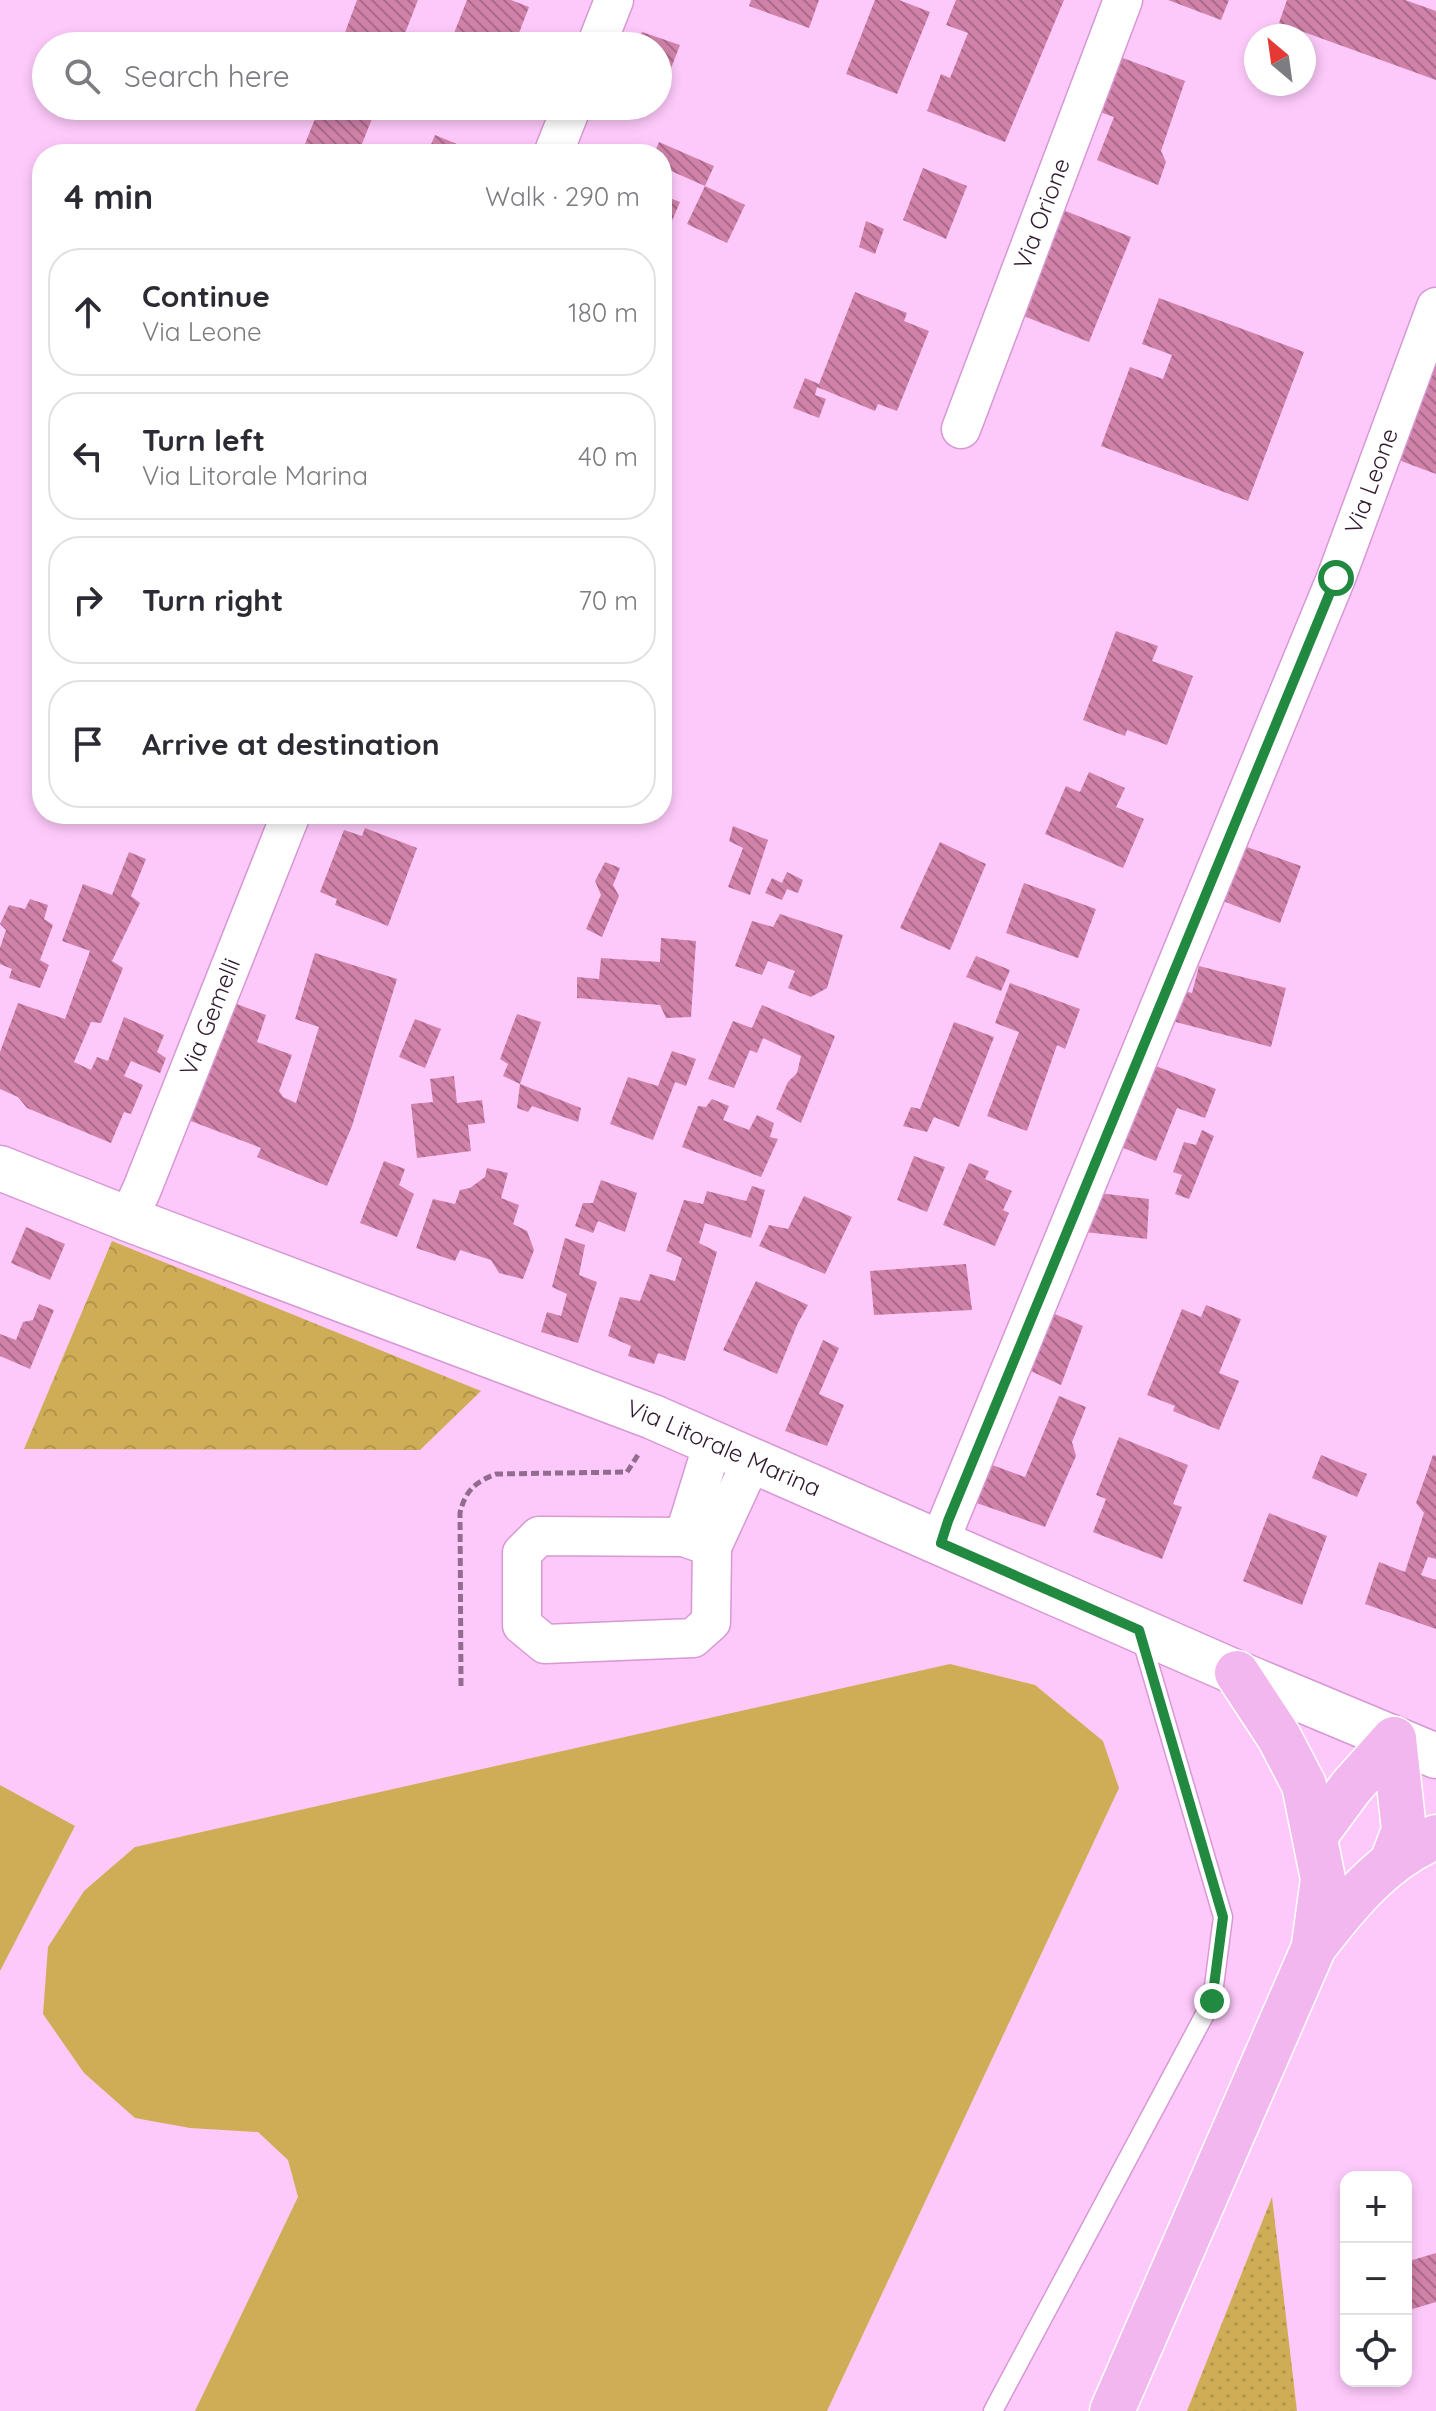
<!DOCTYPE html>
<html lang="en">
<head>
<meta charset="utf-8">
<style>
  body { margin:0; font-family:Quicksand,sans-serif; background:#f2f2f3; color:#2b2b33 }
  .controls { position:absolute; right:24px; bottom:24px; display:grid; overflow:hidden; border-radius:16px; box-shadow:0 4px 12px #0003 }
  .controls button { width:72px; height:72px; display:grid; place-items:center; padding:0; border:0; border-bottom:2px solid #e1e1e2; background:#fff; color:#2b2b33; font:40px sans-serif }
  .compass { position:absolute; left:1244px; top:24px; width:72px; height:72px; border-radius:50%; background:#fff; box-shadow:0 4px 12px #0003; rotate:331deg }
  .stop { position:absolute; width:24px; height:24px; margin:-18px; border:6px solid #228a40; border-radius:50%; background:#fff }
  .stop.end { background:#228a40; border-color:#fff; box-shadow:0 2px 8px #0008 }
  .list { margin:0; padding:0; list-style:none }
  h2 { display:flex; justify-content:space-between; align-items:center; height:104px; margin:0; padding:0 32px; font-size:34px }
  h2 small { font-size:26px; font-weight:400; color:#7c7c81 }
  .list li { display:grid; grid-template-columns:52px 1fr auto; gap:24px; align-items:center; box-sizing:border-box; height:128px; margin:0 16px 16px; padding:0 16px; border:2px solid #e1e1e2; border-radius:32px }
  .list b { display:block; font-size:30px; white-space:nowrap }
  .list p { margin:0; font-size:26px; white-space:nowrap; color:#7c7c81 }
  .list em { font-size:26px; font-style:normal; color:#7c7c81 }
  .icon { flex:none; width:44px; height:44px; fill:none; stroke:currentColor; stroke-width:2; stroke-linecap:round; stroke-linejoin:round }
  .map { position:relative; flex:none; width:1436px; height:2411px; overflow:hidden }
  .search { position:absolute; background:#fff; box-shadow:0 4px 12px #0003; left:32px; top:32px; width:640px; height:88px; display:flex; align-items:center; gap:20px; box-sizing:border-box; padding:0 28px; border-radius:44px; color:#7c7c81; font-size:30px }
  .panel { position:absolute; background:#fff; box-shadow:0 4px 12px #0003; left:32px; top:144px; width:640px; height:680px; border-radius:32px }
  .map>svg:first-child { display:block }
</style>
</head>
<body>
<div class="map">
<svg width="1436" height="2411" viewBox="0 0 1436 2411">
  <defs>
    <pattern id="grass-dots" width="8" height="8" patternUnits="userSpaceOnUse" patternTransform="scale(2)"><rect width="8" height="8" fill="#cfad56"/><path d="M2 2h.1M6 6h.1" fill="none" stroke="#b2944b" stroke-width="1.8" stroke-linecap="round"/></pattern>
    <pattern id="park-crowns" width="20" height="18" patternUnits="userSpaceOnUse" patternTransform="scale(2)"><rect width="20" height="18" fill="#cfad56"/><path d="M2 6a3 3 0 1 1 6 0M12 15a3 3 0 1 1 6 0" fill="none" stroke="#b2944b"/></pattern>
    <pattern id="building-back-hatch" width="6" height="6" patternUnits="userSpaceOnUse" patternTransform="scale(2)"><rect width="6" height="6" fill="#d082a9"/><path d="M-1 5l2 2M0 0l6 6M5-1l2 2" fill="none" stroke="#a9698a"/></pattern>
  </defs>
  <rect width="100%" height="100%" fill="#fdc9fa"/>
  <!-- grass -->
  <polygon fill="url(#grass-dots)" points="1272,2197 1297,2411 1187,2411"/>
  <!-- park -->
  <polygon fill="url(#park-crowns)" points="112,1241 481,1391 420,1450 24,1449"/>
  <!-- pitch -->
  <g fill="#cfad56">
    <polygon points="950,1664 1035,1685 1103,1741 1119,1788 827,2411 195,2411 298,2197 288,2160 258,2132 190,2128 135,2118 84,2073 43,2014 48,1947 84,1891 135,1847"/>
    <polygon points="0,1785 75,1826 0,1971"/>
  </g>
  <!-- building -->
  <g fill="url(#building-back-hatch)">
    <polygon points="357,0 418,0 400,46 340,46"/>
    <polygon points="467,0 511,0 529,7 514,46 449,46"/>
    <polygon points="751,0 819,0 809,28 749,6"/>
    <polygon points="875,0 899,0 930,12 897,94 846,74"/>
    <polygon points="956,0 1064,0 1005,142 927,111 941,74 950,78 968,33 946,25"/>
    <polygon points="1168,0 1229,0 1221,20"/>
    <polygon points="1287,0 1405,0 1436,11 1436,80 1279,23"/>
    <polygon points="642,32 680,45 658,102 658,46 617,46 619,39 636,45"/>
    <polygon points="1120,57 1185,81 1161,151 1166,162 1158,185 1097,160 1114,117 1100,112"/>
    <polygon points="320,106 377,106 358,154 301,154"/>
    <polygon points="435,135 481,154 427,154"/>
    <polygon points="659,142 714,166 705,186 662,167 662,154 654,154"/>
    <polygon points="923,168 967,186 946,239 903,220"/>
    <polygon points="705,186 745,205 727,243 687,224"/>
    <polygon points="662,195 680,202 662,244"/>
    <polygon points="1058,208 1131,237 1089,342 1016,313"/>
    <polygon points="866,221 884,229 875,254 859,247"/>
    <polygon points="855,292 907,313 904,321 929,331 897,411 878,404 875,411 817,387 815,395 826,399 819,418 793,408 805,378 819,384"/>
    <polygon points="1159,298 1304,352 1248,501 1101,446 1130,367 1163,379 1172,355 1142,344"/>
    <polygon points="1436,360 1436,474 1385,455"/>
    <polygon points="1116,631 1158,646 1152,661 1193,676 1167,745 1127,730 1125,736 1083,720"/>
    <polygon points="1089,772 1125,788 1116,807 1144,819 1123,868 1045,834 1066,786 1080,792"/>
    <polygon points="733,826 768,840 750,895 728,887 743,848 729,841"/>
    <polygon points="365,828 417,848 388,926 335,905 337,899 320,892 344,830 362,836"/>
    <polygon points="940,842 986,864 950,950 900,928"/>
    <polygon points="1244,846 1301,866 1280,923 1223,901"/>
    <polygon points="129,852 146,859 131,896 140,903 112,961 123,968 101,1023 91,1022 74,1062 91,1070 97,1057 108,1061 124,1017 164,1035 157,1052 166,1058 160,1073 131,1061 124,1076 143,1085 131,1114 124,1112 111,1143 27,1108 18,1097 0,1089 0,1052 18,1003 65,1019 90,951 62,941 83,884 112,895"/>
    <polygon points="605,862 620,868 613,885 619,896 602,937 586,929 601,895 595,881"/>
    <polygon points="787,872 803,880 798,893 787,889 782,900 765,893 772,878 782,883"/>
    <polygon points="1024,883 1096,909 1078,958 1006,933"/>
    <polygon points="30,899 48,905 44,919 53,925 40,960 49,965 40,988 9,978 12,969 0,964 0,948 6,930 0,924 9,905 25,909"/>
    <polygon points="780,914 843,935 827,988 811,997 788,988 795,971 768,961 762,975 735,966 752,921 773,927"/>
    <polygon points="661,938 696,941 691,1017 666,1018 660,1005 577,998 577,977 599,979 601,958 660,962"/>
    <polygon points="315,953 397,979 352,1126 327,1186 257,1157 261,1148 183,1118 226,1000 266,1015 257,1042 292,1055 279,1091 283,1097 296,1103 319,1027 295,1019"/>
    <polygon points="976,956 1010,970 1001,991 966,977"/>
    <polygon points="1199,966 1286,988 1271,1047 1168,1020 1176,989 1192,993"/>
    <polygon points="1010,983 1080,1009 1065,1049 1057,1045 1027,1131 987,1116 1019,1032 995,1023"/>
    <polygon points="762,1005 835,1036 801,1123 776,1109 788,1082 797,1073 801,1056 763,1038 757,1053 750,1050 734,1088 708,1079 733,1021 752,1028"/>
    <polygon points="517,1014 541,1022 520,1084 581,1108 578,1122 532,1106 528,1112 517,1108 520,1084 503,1076 508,1064 500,1059"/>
    <polygon points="415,1019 441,1029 425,1068 399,1057"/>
    <polygon points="954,1022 994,1037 959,1127 934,1117 927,1132 903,1126 911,1107 920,1109"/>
    <polygon points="672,1051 696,1059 686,1086 675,1082 653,1140 610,1124 628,1077 658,1086"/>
    <polygon points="1148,1063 1216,1089 1205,1118 1177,1108 1156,1161 1111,1143"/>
    <polygon points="454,1076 457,1103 482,1100 485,1123 468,1125 471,1151 417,1158 411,1104 433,1102 430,1079"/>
    <polygon points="712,1099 729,1106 723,1120 749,1130 757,1115 774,1123 770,1137 778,1139 761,1177 682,1147 698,1106 706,1107"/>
    <polygon points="1202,1130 1214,1136 1189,1199 1175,1194 1182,1175 1173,1172 1184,1142 1196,1145"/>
    <polygon points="914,1156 945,1167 927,1212 897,1200"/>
    <polygon points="384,1161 405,1169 399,1185 414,1194 397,1237 360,1223"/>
    <polygon points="969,1163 989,1171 985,1179 1012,1191 1003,1210 1009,1213 995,1246 943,1225"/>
    <polygon points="487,1168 508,1173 501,1198 519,1205 513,1224 527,1231 534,1250 523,1279 499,1273 491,1260 460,1250 455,1261 416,1248 433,1199 455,1204 460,1190 470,1188 485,1177"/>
    <polygon points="601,1180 637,1193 625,1232 598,1221 593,1233 575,1226 583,1203 593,1203"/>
    <polygon points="752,1186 765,1190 751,1238 705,1223 699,1243 717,1252 685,1361 658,1353 654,1364 628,1356 631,1346 608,1336 620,1297 640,1301 650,1274 675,1281 682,1258 666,1251 684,1200 703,1204 707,1191 746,1201"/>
    <polygon points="1090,1192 1149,1199 1147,1239 1085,1232"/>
    <polygon points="804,1196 852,1217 825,1274 759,1246 769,1225 788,1229"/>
    <polygon points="26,1227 65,1244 50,1280 11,1263"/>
    <polygon points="565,1238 585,1245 579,1275 597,1282 578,1343 541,1332 547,1312 561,1316 567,1294 552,1287"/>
    <polygon points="966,1264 972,1310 874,1315 870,1271"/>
    <polygon points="756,1281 808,1305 797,1325 777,1374 723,1350"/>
    <polygon points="39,1304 54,1310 30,1369 0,1356 0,1334 16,1340 23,1322 33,1320"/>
    <polygon points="1206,1305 1241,1319 1219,1373 1239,1381 1219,1430 1173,1411 1175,1406 1147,1395 1182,1309 1201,1317"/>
    <polygon points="1048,1311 1083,1326 1061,1385 1024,1368"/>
    <polygon points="823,1340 839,1348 819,1394 844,1405 827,1446 785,1431"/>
    <polygon points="1059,1396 1086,1407 1072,1442 1076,1456 1045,1527 968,1500 984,1462 1025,1477"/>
    <polygon points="1119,1437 1188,1465 1173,1504 1182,1507 1162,1559 1093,1532 1106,1499 1096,1495"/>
    <polygon points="1321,1455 1367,1474 1357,1497 1312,1478"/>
    <polygon points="1433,1455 1436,1456 1436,1559 1428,1557 1421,1575 1436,1580 1436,1629 1365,1604 1379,1562 1405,1572 1424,1513 1416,1503"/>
    <polygon points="1269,1513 1327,1536 1302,1605 1243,1581"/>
    <polygon points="1436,2253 1436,2302 1406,2311 1406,2262"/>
  </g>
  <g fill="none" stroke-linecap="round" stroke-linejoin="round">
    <defs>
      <polyline id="lane" points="993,2411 1212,2001 1223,1917 1141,1637"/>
      <g id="street">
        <polyline points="596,46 614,0"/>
        <polyline points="553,154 572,106"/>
        <path id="s1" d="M 961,429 L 1123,0"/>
        <path id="s2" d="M 128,1219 L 142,1189 L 291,814"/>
        <polygon points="539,1536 684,1537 712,1547 711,1622 693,1638 545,1644 522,1625 522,1553"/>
        <polyline points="684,1537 713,1443"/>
        <path id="s3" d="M 941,1543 L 948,1521 L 1336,578 L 1436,307"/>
        <polyline points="712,1547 752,1460"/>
      </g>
      <g id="secondary">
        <path id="s4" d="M 0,1168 L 128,1219 L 653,1417 L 1237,1673 L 1436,1756"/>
      </g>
      <g id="highway">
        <polyline points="1237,1673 1279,1737 1304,1785 1323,1879 1314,1945"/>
        <polyline points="1315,1836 1351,1787 1394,1739"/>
        <polyline points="1392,1862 1404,1830 1394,1739"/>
        <path d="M 1112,2411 L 1314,1947 C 1348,1903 1383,1859 1436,1837"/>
      </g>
    </defs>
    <!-- lane casing -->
    <use href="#lane" stroke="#d798d4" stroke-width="21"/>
    <!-- street casing -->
    <use href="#street" stroke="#d798d4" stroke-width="41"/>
    <!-- secondary casing -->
    <use href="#secondary" stroke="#d798d4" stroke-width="47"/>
    <!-- highway casing -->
    <use href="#highway" stroke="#fff" stroke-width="47"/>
    <!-- path -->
    <path stroke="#916c8f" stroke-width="5" stroke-dasharray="8 4" stroke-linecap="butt" d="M 461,1686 L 460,1513 C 465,1491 475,1482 496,1474 L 627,1472 L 638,1455"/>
    <!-- lane -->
    <use href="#lane" stroke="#fff" stroke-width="18"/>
    <!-- street -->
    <use href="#street" stroke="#fff" stroke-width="38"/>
    <!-- secondary -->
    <use href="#secondary" stroke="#fff" stroke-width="44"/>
    <!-- highway -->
    <use href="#highway" stroke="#f3b7f0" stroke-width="44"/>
  </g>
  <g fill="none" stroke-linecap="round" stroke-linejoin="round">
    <!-- route -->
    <polyline stroke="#228a40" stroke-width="10" points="1212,2001 1223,1917 1139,1630 941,1543 948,1521 1336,578"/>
  </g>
  <g text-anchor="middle" stroke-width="7" stroke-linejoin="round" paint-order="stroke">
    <!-- street labels -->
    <g font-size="24" fill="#30182f" stroke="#fbe0f9">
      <text dy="8" stroke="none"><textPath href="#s1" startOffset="230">Via Orione</textPath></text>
      <text dy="8" stroke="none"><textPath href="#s3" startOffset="1146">Via Leone</textPath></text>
      <text dy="8" stroke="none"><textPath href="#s2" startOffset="218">Via Gemelli</textPath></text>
      <text dy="8" stroke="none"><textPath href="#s4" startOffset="776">Via Litorale Marina</textPath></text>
    </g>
  </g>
</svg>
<div class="controls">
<button>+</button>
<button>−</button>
<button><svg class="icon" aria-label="locate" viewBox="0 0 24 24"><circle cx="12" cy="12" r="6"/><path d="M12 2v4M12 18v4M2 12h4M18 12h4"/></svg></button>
</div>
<svg class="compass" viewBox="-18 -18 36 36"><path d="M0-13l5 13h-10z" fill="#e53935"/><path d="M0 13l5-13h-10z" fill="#7c7c81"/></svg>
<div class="stop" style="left:1336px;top:578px"></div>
<div class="stop end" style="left:1212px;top:2001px"></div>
<div class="search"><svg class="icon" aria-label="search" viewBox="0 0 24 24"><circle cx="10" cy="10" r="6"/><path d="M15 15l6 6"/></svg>Search here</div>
<section class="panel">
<h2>4 min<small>Walk · 290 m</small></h2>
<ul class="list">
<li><svg class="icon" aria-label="ahead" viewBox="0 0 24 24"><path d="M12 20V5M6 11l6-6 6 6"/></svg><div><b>Continue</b><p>Via Leone</p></div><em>180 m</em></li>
<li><svg class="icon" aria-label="left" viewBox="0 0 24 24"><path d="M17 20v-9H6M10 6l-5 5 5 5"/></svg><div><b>Turn left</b><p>Via Litorale Marina</p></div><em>40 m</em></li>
<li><svg class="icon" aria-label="right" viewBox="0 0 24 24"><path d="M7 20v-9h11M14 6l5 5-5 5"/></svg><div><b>Turn right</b></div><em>70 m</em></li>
<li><svg class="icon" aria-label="arrive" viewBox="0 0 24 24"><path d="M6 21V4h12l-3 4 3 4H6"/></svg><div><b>Arrive at destination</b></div></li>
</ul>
</section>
</div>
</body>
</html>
